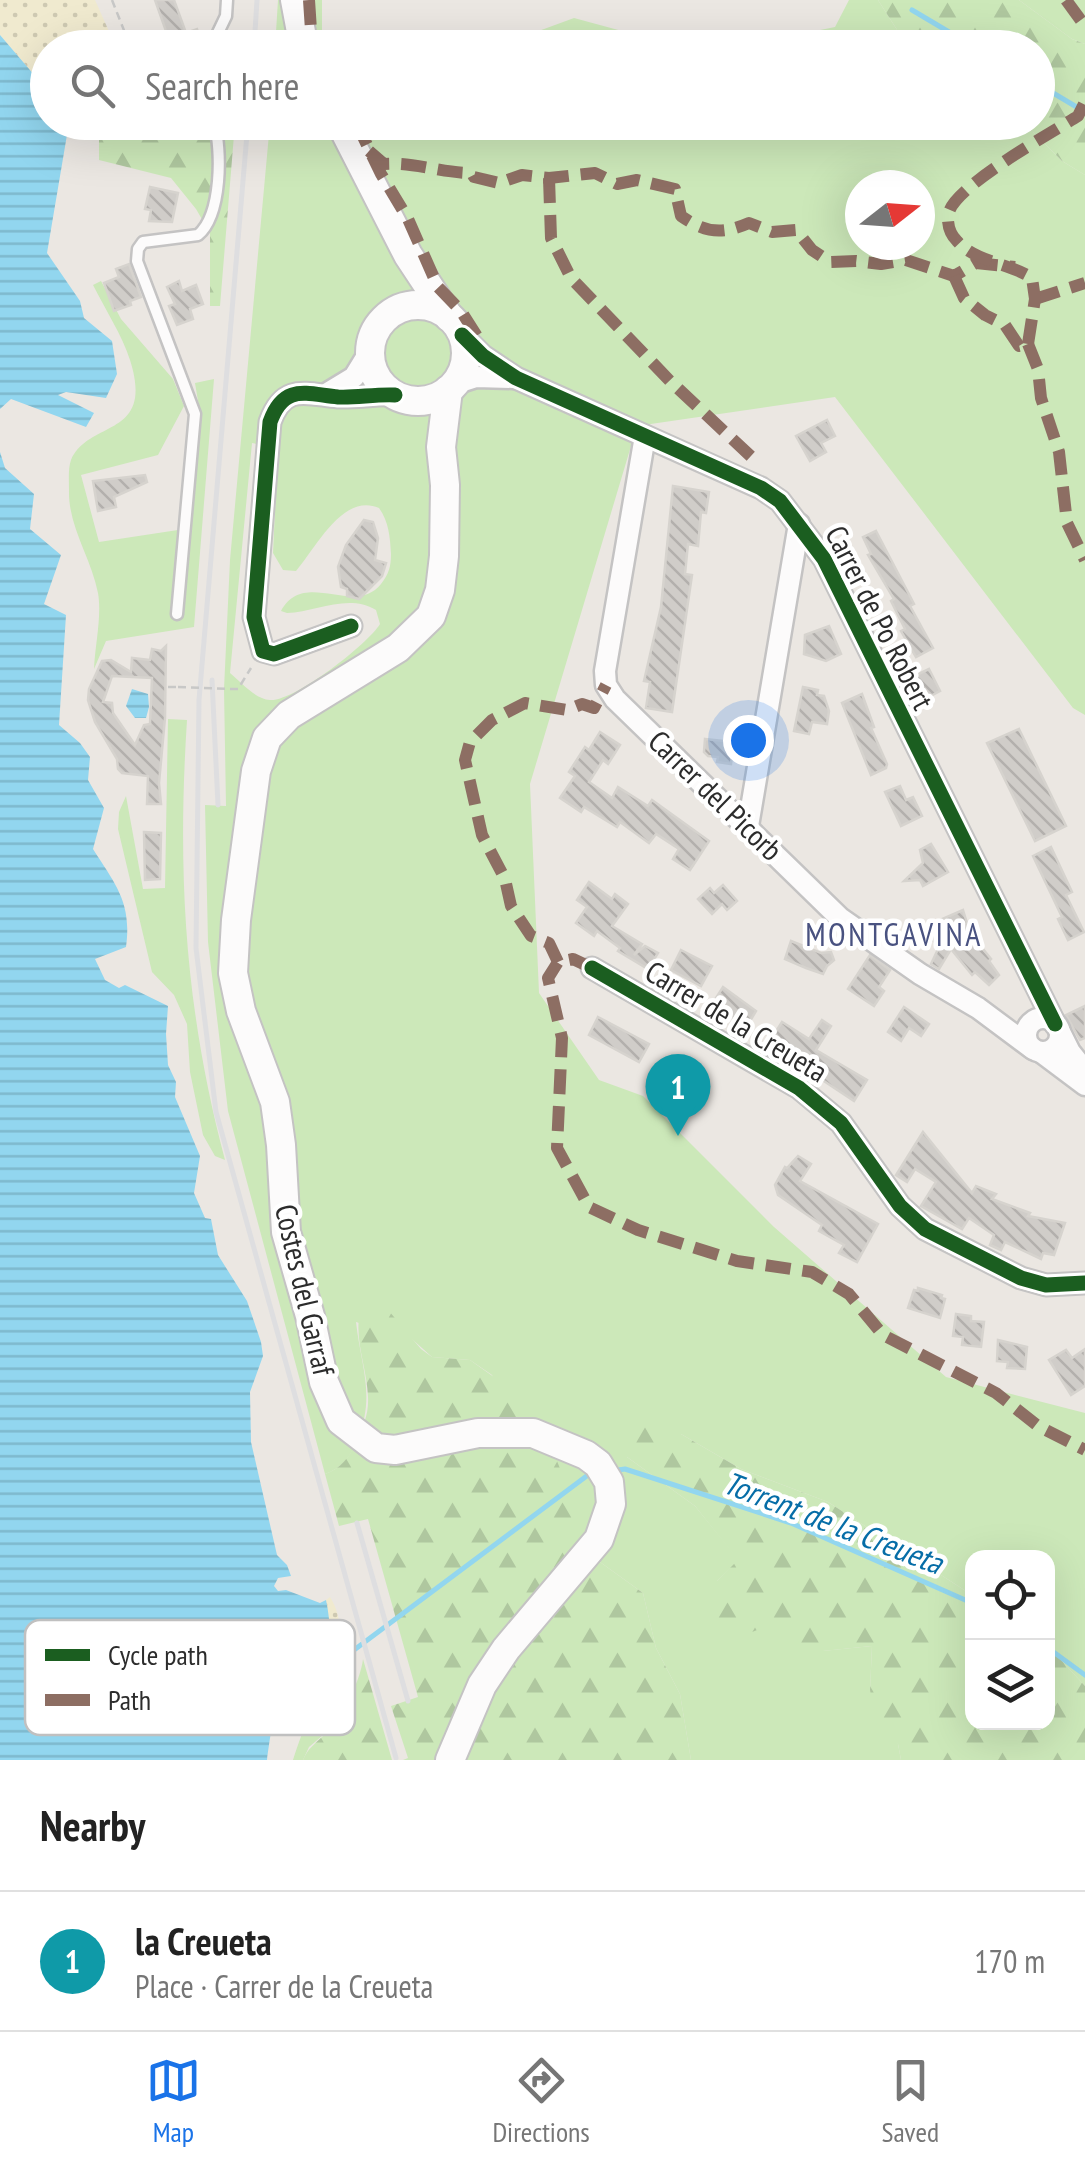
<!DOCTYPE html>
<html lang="en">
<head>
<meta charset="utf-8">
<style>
  body { margin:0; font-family:"PT Sans Narrow",sans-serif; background:#f2f2f2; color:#222 }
  .controls { position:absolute; right:30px; bottom:30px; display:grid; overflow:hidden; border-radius:20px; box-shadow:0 10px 40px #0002 }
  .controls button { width:90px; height:90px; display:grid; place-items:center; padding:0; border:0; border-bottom:2px solid #e0e0e0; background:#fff; color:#222; font:50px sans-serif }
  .compass { position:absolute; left:845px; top:170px; width:90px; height:90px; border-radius:50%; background:#fff; box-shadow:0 10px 40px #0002; rotate:73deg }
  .you { position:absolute; left:748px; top:740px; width:35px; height:35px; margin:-25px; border:8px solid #fff; border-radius:50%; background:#1a73e8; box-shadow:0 0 0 15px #1a73e833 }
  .badge { display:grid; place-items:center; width:65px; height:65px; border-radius:50%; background:#1a73e8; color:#fff; font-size:32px; font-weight:700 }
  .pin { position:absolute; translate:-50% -82px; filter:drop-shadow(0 2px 5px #0008) }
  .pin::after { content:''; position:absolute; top:52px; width:35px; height:30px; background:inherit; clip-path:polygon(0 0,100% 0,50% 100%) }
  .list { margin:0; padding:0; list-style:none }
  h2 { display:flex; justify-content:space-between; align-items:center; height:130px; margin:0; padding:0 40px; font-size:42px }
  h2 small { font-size:32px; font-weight:400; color:#767676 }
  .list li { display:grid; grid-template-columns:65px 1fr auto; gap:30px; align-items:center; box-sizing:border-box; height:140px; padding:0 40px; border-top:2px solid #e0e0e0 }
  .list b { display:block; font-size:38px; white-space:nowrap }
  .list p { margin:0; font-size:32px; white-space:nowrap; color:#767676 }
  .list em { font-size:32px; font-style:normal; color:#767676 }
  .icon { flex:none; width:55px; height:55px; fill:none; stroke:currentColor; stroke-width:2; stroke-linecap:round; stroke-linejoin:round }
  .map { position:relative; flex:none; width:1085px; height:1760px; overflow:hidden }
  .search { position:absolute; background:#fff; box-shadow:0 10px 40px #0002; left:30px; right:30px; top:30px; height:110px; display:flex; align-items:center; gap:25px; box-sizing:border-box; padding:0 35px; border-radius:55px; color:#767676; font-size:38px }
  .sheet { height:270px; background:#fff }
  nav { display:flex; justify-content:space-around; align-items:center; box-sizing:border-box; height:140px; border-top:2px solid #e0e0e0; background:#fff; font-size:28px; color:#767676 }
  nav a { display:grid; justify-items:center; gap:5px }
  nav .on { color:#1a73e8 }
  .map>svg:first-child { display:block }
</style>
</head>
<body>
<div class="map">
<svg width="1085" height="1760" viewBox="0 0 1085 1760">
  <defs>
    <pattern id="forest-firs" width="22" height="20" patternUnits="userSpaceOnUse" patternTransform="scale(2.5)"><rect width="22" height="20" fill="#cce8b9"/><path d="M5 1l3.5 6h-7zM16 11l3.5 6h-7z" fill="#afc79f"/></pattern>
    <pattern id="sand-dots" width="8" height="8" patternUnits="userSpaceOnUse" patternTransform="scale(2.5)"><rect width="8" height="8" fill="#f0eacf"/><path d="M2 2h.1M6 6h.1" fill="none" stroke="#cec9b2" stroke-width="1.8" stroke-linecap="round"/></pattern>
    <pattern id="water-rules" width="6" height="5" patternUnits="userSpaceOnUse" patternTransform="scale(2.5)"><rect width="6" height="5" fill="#92d6ef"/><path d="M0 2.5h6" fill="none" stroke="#7eb8cd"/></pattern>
    <pattern id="building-back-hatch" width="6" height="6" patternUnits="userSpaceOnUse" patternTransform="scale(2.5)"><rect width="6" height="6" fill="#d0cdc9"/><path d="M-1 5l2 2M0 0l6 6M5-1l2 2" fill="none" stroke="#b3b0ad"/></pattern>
  </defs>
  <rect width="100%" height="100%" fill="#ebe7e2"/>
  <!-- grass -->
  <g fill="#cce8b9" fill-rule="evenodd">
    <polygon points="278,0 322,0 322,47 275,48"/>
    <polygon points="849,0 878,0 908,47 492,48 574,18 622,31 707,38 746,45 835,27"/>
    <polygon points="1019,0 1085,0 1085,44 1072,39"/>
    <polygon points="481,34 489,47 418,47 424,42"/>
    <path d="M 270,123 L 1024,123 L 1062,161 L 1085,175 L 1085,715 L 1073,708 L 835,397 L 637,426 L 530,784 L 539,993 L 599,1080 L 643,1096 L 774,1227 L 946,1377 L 1085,1413 L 1085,1686 L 1048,1646 L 1048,1558 L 972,1558 L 972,1595 L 828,1502 L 741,1469 L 681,1434 L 627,1457 L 695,1506 L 739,1560 L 717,1581 L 772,1623 L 822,1651 L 872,1646 L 870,1690 L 898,1744 L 901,1760 L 691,1760 L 680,1694 L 656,1648 L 643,1593 L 575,1544 L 492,1375 L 470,1360 L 432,1357 L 412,1339 L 356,1322 C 361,1367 376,1396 357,1441 C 351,1456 341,1469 325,1474 L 228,1111 L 208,942 L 205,805 L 226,806 L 224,689 L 230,560 ZM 860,185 L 920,185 L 920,245 L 860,245 ZM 252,443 L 278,448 L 273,553 L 283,570 L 296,571 C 316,548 343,492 379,508 C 389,522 390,537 391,554 C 391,566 389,574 381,584 C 355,617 304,568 281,611 L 287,613 C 316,612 348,593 376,610 L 380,624 C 368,644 294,702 270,700 C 255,699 241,682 230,673 Z"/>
    <path d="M 101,281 L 121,319 L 173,379 L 184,406 L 158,455 L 81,475 L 99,542 L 191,528 L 201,419 L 195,383 L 214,379 L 194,627 L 106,641 L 94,669 C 95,645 102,616 98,593 C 91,557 68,527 69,490 C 69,481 68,468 71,460 C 89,419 155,439 130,360 C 122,335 105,309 93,285 Z"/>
    <path d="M 168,719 L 187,720 C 177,875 185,1009 225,1160 L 215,1156 L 203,1135 L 190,1072 L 187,1024 L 174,995 L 152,972 L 118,829 L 119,812 L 126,796 L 143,889 L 165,888 Z"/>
    <path d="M 353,1692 L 329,1730 L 309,1747 L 303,1760 L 293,1760 C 306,1720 311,1705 353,1692 Z"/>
  </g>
  <!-- forest -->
  <g fill="url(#forest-firs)">
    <polygon points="878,0 1019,0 1072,39 1085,44 1085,175 1062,161 1024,123 1038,122 1038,48 908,47"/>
    <polygon points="109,122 235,123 220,306 210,306 210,233 196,209 171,178 99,160 99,129"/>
    <path d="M 365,1298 L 378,1298 L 421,1349 L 432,1357 L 470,1360 L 515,1392 L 542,1424 L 580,1518 L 575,1544 L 643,1593 L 656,1648 L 680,1694 L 691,1760 L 403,1760 L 408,1758 L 391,1706 L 418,1697 L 368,1519 L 339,1526 L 325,1474 C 340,1469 350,1457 356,1442 C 363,1427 369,1414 368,1397 C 367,1363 349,1331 365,1298 Z"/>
    <polygon points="632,1424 681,1434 741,1469 828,1502 972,1595 972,1722 1048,1722 1048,1646 1085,1686 1085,1760 901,1760 898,1744 879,1738 870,1690 872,1646 823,1651 806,1662 772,1624 737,1638 701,1620 717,1581 738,1560 695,1506 627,1457"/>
    <path d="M 363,1659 L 392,1760 L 303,1760 C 308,1748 314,1745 323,1736 C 341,1719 360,1683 363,1659 Z"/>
  </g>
  <!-- sand -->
  <g fill="url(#sand-dots)">
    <polygon points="0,0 95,0 116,47 48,48 47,90 0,35"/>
    <path d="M 330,1597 C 345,1620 341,1651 334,1676 L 322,1681 L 330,1649 L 326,1600 Z"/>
  </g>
  <!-- water -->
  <g fill="url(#water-rules)">
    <polygon points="0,35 47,90 48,122 69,123 47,253 80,301 84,318 112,341 117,374 106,398 66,392 58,395 94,413 86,427 11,399 0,409"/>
    <path d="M 0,452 L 5,468 L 34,494 L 30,529 L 61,555 L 44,604 L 66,615 L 59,725 L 80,743 L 90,757 L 88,780 L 104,808 L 93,849 C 116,885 132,903 126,947 L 95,959 L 105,980 L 119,988 L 125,985 L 168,1006 L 166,1034 L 168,1065 L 176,1082 L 175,1097 L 200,1156 L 194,1193 L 205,1218 L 211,1219 L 218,1255 L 247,1301 L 261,1342 L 263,1356 L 250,1392 L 251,1442 L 277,1555 L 287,1565 L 291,1576 L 278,1578 L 274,1586 L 278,1591 L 286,1590 L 320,1603 L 326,1600 C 332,1628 331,1653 322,1681 C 274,1681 273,1721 267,1760 L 0,1760 Z"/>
    <polygon points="132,689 148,694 149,707 146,718 135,718 126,706"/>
  </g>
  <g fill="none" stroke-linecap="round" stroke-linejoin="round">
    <!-- stream -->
    <g stroke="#92d6ef" stroke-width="5">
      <polyline points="912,10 976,48"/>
      <polyline points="1038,84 1085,112"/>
      <polyline points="618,1470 625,1469 791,1523 972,1603"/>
      <polyline points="1048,1648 1085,1675"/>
      <polyline points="338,1662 588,1475"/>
    </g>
  </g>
  <!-- building -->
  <g fill="url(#building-back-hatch)" stroke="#d6d3ce" stroke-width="2.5" fill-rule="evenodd">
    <polygon points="155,0 174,0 186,33 197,29 203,48 172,48"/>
    <polygon points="150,187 178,193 172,222 149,221 151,210 145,209"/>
    <polygon points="129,264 141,297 130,301 131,305 114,311 104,283 119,277 116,269"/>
    <polygon points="179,281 182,291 196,285 203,304 190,309 193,319 177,325 169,306 175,304 167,287"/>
    <polygon points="827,420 835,436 821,443 826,452 810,461 796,436"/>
    <polygon points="145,475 147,482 114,497 116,507 98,511 93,481"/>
    <polygon points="673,486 709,492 706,513 701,512 698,546 688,544 685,574 692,575 672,712 646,708 650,682 644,681 661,607"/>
    <polygon points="364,520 373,522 378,538 375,560 386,563 382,576 359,599 347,596 347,589 341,587 338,567 346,545"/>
    <polygon points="876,531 914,604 910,606 933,648 916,657 901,631 905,629 891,601 894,599 868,555 871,554 863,537"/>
    <polygon points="829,626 841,654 826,661 804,654 805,635"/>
    <path d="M 166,646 L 165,718 L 159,783 L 161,804 L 147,804 L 148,776 L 122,773 L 118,769 L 117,759 L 95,722 L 88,700 L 89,689 L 102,661 L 111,660 L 131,672 L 132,658 L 150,660 L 152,649 L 161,651 ZM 112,676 L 152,678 L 150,724 L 144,725 L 135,745 L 113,713 L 112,703 L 103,702 Z"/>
    <polygon points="929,669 940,691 923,700 912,677"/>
    <polygon points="803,687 818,690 817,695 824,696 829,711 827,724 812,722 809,734 794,731"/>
    <polygon points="862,694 874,727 871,728 887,764 886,768 871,775 842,703"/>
    <polygon points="1019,729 1066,826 1035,841 987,743"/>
    <polygon points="600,732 620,745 608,764 603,760 589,782 612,798 618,787 648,806 652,800 709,841 690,870 673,859 679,849 656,834 649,843 620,822 617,827 584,807 581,812 560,798 575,776 569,772 585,747 589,750"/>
    <polygon points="705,739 734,742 731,764 717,762 718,757 708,756 704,752"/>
    <polygon points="900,786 906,800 913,797 922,816 901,826 885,792"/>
    <polygon points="144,832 161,833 160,879 145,880"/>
    <polygon points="931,844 948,872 923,886 920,880 904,881 923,863 920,850"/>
    <polygon points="1051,847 1072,892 1066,895 1084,932 1068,940 1058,919 1062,917 1033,856"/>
    <polygon points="589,882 612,899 615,894 628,904 612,926 642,944 634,955 645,946 658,953 648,969 618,951 620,948 597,931 594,936 576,923 587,907 577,900"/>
    <polygon points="723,885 737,901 727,910 722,904 712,914 698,899 710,888 714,893"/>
    <polygon points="963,910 970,933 991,959 989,961 999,975 989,985 975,972 972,975 951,949 939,969 931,964 940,945 930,939 940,920"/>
    <polygon points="791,941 821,953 831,952 834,960 827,966 823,974 806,968 785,959"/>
    <polygon points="681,950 712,966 701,986 671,970"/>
    <polygon points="870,955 890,970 879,987 884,991 874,1006 848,989"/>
    <polygon points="723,987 756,1011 747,1026 724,1013 726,1008 714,1001"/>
    <polygon points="1085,1006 1085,1038 1080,1040 1066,1015"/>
    <polygon points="904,1007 929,1024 921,1036 909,1028 901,1041 888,1032"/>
    <polygon points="598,1017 649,1044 639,1062 589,1035"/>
    <polygon points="822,1020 831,1026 816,1050 867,1080 854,1101 768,1044 782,1022 809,1039"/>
    <polygon points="923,1132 972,1193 976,1186 996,1194 992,1199 1030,1213 1028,1216 1065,1223 1054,1255 1043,1253 1041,1259 1005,1242 1001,1250 990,1245 994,1235 969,1218 962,1229 921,1206 936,1182 915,1169 907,1182 896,1175"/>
    <polygon points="798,1156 811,1164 800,1181 878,1224 857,1262 839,1253 844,1245 819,1231 822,1225 778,1195 775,1185 785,1167 787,1168"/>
    <polygon points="918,1288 942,1295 941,1298 945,1299 940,1318 908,1308 914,1290 918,1291"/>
    <polygon points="956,1314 971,1316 971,1321 984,1322 981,1347 962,1345 963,1337 953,1336"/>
    <polygon points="998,1340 1027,1347 1025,1369 1007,1368 1008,1362 997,1361"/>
    <polygon points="1085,1349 1085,1386 1071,1395 1049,1360 1066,1350 1072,1358"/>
  </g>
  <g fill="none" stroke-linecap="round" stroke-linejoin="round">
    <defs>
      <g id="lane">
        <polyline points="218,48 215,39 226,16 227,0"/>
        <path d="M 177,614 L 195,414 L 137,261 L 138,249 L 143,242 L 198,235 C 222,215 222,150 214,122"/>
      </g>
      <g id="street">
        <polyline points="462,335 483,356 516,378 761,488 780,501 824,559 1055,1024"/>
        <polyline points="454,384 476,377 514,378"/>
        <polyline points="326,394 354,377 370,351"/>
        <polyline points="645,436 605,671 606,685 615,699 840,918 920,974 978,1008 1033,1049"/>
        <path d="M 351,626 L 274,654 L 263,651 L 254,617 L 270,422 C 284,383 306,394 338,397 C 356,398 375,394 395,395"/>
        <polyline points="748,826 799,524"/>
        <polyline points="592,968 799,1088 841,1123 900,1206 925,1229 1021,1278 1046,1285 1085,1283"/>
        <circle cx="1043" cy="1035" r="17"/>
        <polyline points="1058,1028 1070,1052 1085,1071"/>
        <polyline points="1041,1052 1085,1085"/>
      </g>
      <g id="secondary">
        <polyline points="295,0 304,48"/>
        <polyline points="340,122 408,255 449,317"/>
        <circle cx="418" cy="353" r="48"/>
        <polyline points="448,390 441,447 445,485 444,556 440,590 431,616 398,648 289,715 267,738 256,771 236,920 233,973 241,1011 275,1102 281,1145 286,1232 310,1316 324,1382 341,1421 376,1448 395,1450 478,1433 533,1433 586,1455 598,1464 609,1482 611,1504 599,1539 506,1649 482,1685 450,1760"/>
      </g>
    </defs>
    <!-- lane casing -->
    <use href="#lane" stroke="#c4c3c3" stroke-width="15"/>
    <!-- street casing -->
    <use href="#street" stroke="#c4c3c3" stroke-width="25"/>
    <!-- secondary casing -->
    <use href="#secondary" stroke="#c4c3c3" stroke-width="32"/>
    <!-- path -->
    <g stroke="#c8c8c7" stroke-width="2.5" stroke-dasharray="8 5" stroke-linecap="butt">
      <polyline points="112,0 131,48"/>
      <polyline points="168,687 178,687"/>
      <polyline points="230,689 238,689 251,668"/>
    </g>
    <!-- lane -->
    <use href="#lane" stroke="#fcfbfb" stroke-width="10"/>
    <!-- street -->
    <use href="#street" stroke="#fcfbfb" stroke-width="20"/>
    <!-- secondary -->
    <use href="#secondary" stroke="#fcfbfb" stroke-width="28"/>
    <!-- rail -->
    <g stroke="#dedee0" stroke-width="5">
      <polyline points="254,48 257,0"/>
      <polyline points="248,122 199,700 196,948 216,1112 396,1758"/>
      <polyline points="212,680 218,805"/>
      <polyline points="357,1523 408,1701"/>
    </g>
    <!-- path-bridge -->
    <polyline stroke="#c8c8c7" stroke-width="2.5" stroke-dasharray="8 5" stroke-linecap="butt" points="178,687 230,689"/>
    <!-- quiet -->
    <g stroke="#8d6e63" stroke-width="12" stroke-dasharray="25 12" stroke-linecap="butt">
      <polyline points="309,0 311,30 318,48"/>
      <polyline points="1066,0 1085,26"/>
      <polyline points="356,122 381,174 408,219 438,287 461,311 480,341"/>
      <path d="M 369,151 L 384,164 C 415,162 441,173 472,173 L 474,177 L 499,183 L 522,175 L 549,178 L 595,173 L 617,184 L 637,180 L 675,189 L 681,216 C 706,233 721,235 749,223 L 772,232 L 796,230 L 812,250 L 830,262 L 856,261 L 881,264 L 906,260 L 954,276 L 976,263 L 1015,267"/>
      <polyline points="549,178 551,238 571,278 670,381 758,463"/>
      <polyline points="954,276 964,298 985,315 1005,325 1019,346 1028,344"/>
      <polyline points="1035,299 1085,283"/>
      <path d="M 1028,344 L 1035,299 L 1032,278 C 1009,263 975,262 957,241 C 950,234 946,222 949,212 C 957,185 1051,133 1078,116 L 1085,102"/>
      <polyline points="1028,344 1038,369 1041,398 1059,452 1067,523 1085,560"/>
      <polyline points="558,962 549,943 531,936 511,906 505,879 482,835 465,760 470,742 492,720 525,703 567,710 582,704 594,708 606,685"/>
      <polyline points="592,968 573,959 558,962 548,978 562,1038 557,1148 589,1207 638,1230 737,1261 812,1272 849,1294 883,1335 996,1393 1038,1426 1085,1450"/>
    </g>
    <defs>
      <g id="cycleway">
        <polyline points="462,335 483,356 516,378 761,488 780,501 824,559 1055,1024"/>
        <path d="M 351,626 L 274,654 L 263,651 L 254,617 L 270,422 C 284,383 306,394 338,397 C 356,398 375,394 395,395"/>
        <polyline points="592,968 799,1088 841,1123 900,1206 925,1229 1021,1278 1046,1285 1085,1283"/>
      </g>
    </defs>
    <!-- cycleway casing -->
    <use href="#cycleway" stroke="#fff" stroke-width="21"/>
    <!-- cycleway -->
    <use href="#cycleway" stroke="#1b5e20" stroke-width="15"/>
  </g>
  <g text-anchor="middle" stroke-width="9" stroke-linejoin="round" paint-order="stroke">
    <!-- street labels -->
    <g font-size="30" fill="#2c2c2c" stroke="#fff">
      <text transform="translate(879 618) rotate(63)" y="10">Carrer de Po Robert</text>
      <text transform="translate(715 796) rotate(44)" y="10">Carrer del Picorb</text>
      <text transform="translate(736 1022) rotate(31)" y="10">Carrer de la Creueta</text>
      <text transform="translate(304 1290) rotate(77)" y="10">Costes del Garraf</text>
    </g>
    <!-- neighbourhood labels -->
    <g font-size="32" letter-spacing="2.5" fill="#495280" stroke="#fff">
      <text x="894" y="946">MONTGAVINA</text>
    </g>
    <!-- water labels -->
    <g font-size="32" font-style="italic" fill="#066da7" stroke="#fff">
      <text transform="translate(833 1523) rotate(21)" y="11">Torrent de la Creueta</text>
    </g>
  </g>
  <!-- legend -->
  <rect x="25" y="1620" width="330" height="115" rx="15" fill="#fff" stroke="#c0c0c0" stroke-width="2.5"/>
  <rect x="45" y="1649" width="45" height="12" fill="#1b5e20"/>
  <rect x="45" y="1694" width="45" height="12" fill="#8d6e63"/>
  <g font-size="28" fill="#2c2c2c">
    <text x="108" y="1665">Cycle path</text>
    <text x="108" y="1710">Path</text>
  </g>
</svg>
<div class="controls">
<button><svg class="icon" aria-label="locate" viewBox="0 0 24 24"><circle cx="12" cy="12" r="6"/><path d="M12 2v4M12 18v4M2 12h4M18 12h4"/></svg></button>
<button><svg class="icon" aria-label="layers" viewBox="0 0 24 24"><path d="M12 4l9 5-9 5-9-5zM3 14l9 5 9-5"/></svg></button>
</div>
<svg class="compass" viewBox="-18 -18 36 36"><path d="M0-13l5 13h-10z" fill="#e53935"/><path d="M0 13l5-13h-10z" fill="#767676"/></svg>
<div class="you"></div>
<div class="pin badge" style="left:678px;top:1136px;background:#0f9aa8">1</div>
<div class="search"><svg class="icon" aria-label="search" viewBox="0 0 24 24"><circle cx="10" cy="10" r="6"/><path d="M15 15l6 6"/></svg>Search here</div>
</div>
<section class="sheet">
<h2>Nearby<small></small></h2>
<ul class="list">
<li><span class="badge" style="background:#0f9aa8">1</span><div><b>la Creueta</b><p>Place · Carrer de la Creueta</p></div><em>170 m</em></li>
</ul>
</section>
<nav>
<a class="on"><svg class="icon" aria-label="map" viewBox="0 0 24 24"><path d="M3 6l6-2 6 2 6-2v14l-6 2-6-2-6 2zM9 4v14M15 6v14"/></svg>Map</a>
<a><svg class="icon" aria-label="directions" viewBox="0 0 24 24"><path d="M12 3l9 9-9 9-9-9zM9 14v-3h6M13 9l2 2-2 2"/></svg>Directions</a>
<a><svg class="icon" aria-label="saved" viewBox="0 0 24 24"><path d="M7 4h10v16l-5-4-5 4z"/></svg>Saved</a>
</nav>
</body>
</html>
